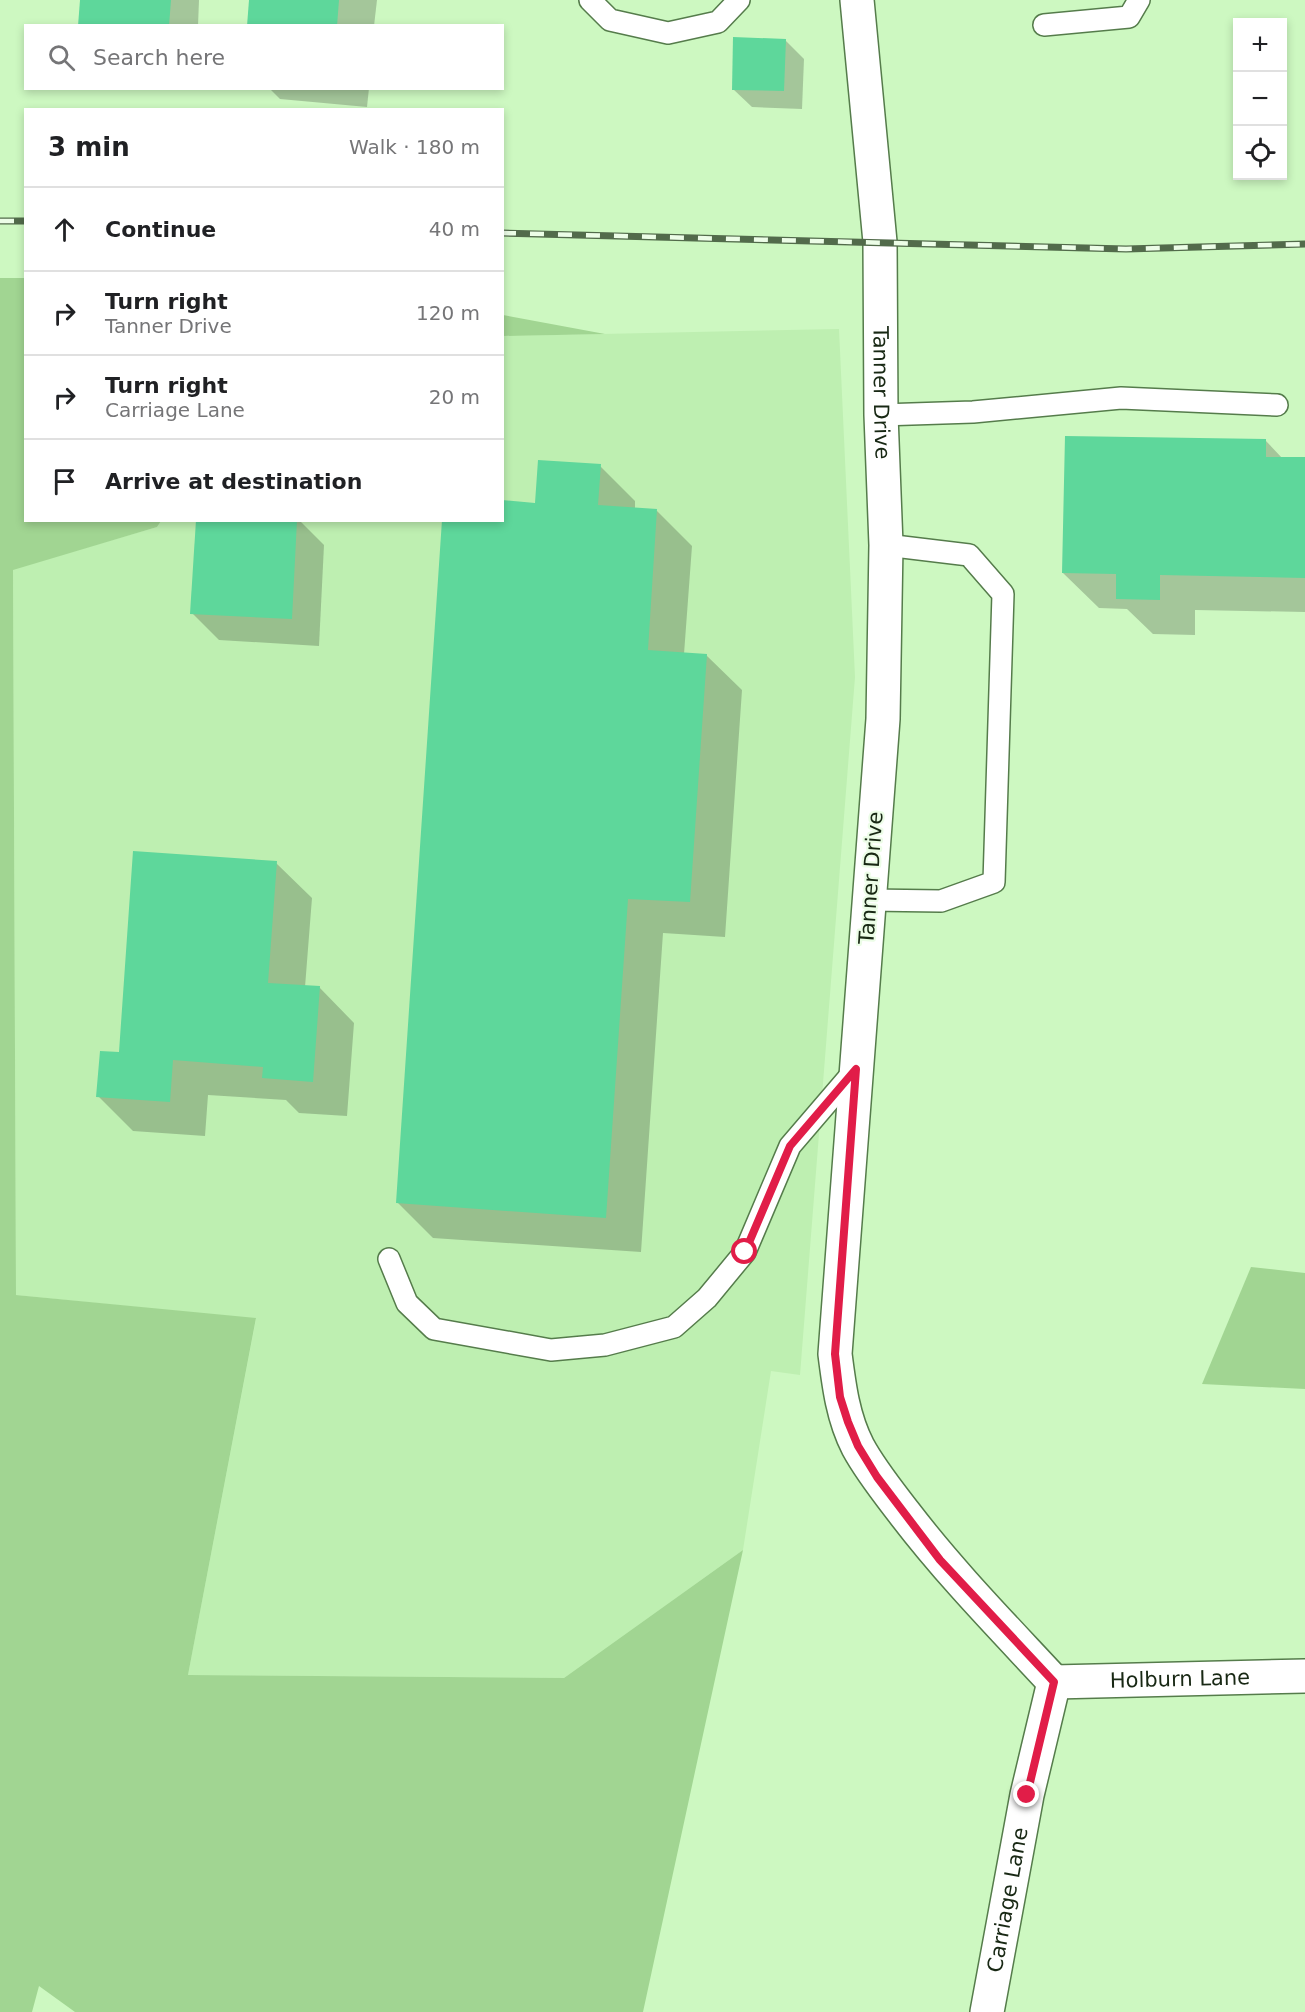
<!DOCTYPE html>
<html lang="en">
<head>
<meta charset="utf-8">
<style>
  body { margin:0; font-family:"DejaVu Sans",sans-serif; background:#f6f6f6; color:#202124 }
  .controls { position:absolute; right:18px; top:18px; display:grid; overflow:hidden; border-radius:0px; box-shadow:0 3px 9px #0003 }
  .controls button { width:54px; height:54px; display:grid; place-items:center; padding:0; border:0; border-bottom:2px solid #e0e0e0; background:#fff; color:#202124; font:30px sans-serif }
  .stop { position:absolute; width:18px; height:18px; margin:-14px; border:4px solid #e11d48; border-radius:50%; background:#fff }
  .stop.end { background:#e11d48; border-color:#fff; box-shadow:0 2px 6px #0008 }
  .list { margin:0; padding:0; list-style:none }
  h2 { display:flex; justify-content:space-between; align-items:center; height:78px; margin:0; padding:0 24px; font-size:26px }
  h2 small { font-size:20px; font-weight:400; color:#757577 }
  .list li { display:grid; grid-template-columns:39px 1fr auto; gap:18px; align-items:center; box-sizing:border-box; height:84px; padding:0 24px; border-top:2px solid #e0e0e0 }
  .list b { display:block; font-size:22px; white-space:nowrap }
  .list p { margin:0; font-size:20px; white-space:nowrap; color:#757577 }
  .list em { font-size:20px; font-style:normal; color:#757577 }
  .icon { flex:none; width:33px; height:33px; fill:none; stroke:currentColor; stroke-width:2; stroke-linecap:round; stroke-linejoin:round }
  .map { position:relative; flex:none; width:1305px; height:2012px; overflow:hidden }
  .search { position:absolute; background:#fff; box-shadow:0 3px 9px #0003; left:24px; top:24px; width:480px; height:66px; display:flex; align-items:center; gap:15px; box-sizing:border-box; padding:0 21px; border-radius:0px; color:#757577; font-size:22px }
  .panel { position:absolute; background:#fff; box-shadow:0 3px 9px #0003; left:24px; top:108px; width:480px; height:414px; border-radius:0px }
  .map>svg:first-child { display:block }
</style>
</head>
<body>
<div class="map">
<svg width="1305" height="2012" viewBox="0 0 1305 2012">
  <rect width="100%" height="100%" fill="#cdf8c1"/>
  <!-- built -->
  <polygon fill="#beefb1" points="839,329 855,677 800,1375 771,1371 743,1550 564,1678 188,1675 256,1319 16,1295 13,569 157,527 161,521 502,520 503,336"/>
  <!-- green -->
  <g fill="#a1d592">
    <polygon points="0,278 25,278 26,520 161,521 157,527 13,570 16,1295 256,1318 188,1675 564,1678 743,1550 643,2012 75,2012 39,1986 32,2012 0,2012"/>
    <polygon points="502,315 503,315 605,334 503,336"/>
    <polygon points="1251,1267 1305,1273 1305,1389 1202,1384"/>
  </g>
  <!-- shadow -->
  <g fill="#0003">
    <polygon points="81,0 199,0 198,26 80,26"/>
    <polygon points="250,0 377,0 374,26 248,26"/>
    <polygon points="785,40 804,59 802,109 752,107 733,89"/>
    <polygon points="269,88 369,88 367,107 280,99"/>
    <polygon points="1266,441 1283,459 1305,459 1305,612 1195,610 1195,635 1153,634 1127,609 1099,608 1063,573"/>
    <polygon points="600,466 635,501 635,509 657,511 692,546 684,654 706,655 742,690 725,937 663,933 641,1252 433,1238 398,1203 502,520 536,504"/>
    <polygon points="197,520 299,520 324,545 319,646 219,640 192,613"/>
    <polygon points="276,863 312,898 305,987 319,987 354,1023 347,1116 299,1113 286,1100 208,1095 205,1136 133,1131 98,1096 120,1054"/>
  </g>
  <!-- building -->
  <g fill="#5ed79b">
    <polygon points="80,0 171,0 169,26 78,26"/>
    <polygon points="249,0 339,0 337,26 247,26"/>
    <polygon points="733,37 786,39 784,91 732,90"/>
    <polygon points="1065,436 1266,439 1266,457 1305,457 1305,578 1160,575 1160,600 1116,599 1116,574 1062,573"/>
    <polygon points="538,460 601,464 598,505 657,509 648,650 707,654 690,902 628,899 606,1218 396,1203 442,520 502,520 502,500 535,503"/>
    <polygon points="196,520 297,520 292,619 190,614"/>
    <polygon points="133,851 277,861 268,983 320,986 313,1082 262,1078 263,1067 173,1060 170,1102 96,1097 100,1051 119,1052"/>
  </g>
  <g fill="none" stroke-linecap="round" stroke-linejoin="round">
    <defs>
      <g id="lane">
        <polyline points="590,0 610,20 668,33 718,22 739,0"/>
        <polyline points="1044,25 1129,17 1139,0"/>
        <polyline points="881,415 973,412 1121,398 1277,405"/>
        <polyline points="869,900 941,901 994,882 1003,594 969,555 886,545"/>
        <polyline points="389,1259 407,1303 434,1329 551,1350 605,1345 674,1327 707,1298 745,1252 790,1146 856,1069"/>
      </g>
      <g id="street">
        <path id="s1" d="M 857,0 L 880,242 L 881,415 L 886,545 L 883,719 L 835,1354 C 839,1386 843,1418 858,1447 C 871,1471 889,1493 905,1514 C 951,1574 1003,1627 1054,1682"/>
        <path id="s2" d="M 1054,1682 L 1305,1676"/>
        <path id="s3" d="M 987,2012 L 1027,1795 L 1054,1682"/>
      </g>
    </defs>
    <!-- lane casing -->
    <use href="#lane" stroke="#557c4b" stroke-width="24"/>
    <!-- street casing -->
    <use href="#street" stroke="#557c4b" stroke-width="36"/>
    <!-- lane -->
    <use href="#lane" stroke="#fff" stroke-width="21"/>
    <!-- street -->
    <use href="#street" stroke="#fff" stroke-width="33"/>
    <defs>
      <g id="rail">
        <polyline points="0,221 26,221"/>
        <polyline points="502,233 1126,249 1305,244"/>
      </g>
    </defs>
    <!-- rail casing -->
    <use href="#rail" stroke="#526b4b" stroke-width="7"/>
    <!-- rail -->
    <use href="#rail" stroke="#ecfde7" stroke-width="4.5" stroke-dasharray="14" stroke-linecap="butt"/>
  </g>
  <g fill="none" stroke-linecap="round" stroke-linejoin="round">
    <!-- route -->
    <polyline stroke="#e11d48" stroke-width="8" points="745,1252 790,1146 856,1069 835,1354 840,1397 848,1422 858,1446 877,1477 940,1560 1054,1682 1027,1795"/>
  </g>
  <g text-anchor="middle" stroke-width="4.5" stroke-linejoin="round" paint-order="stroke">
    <!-- street labels -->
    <g font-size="21" fill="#182814" stroke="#ecfde7">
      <text dy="7" stroke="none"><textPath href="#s1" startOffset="394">Tanner Drive</textPath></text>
      <text transform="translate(871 878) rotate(-86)" y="7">Tanner Drive</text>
      <text dy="7" stroke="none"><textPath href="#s2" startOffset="126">Holburn Lane</textPath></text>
      <text dy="7" stroke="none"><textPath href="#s3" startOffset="114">Carriage Lane</textPath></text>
    </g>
  </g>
</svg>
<div class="controls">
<button>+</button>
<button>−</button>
<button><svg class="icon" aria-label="locate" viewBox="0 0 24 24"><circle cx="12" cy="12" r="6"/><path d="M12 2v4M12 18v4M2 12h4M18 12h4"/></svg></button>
</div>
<div class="stop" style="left:745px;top:1252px"></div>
<div class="stop end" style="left:1027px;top:1795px"></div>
<div class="search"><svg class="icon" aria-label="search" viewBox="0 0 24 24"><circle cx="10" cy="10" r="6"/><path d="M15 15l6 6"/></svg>Search here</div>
<section class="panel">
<h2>3 min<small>Walk · 180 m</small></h2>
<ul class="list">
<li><svg class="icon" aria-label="ahead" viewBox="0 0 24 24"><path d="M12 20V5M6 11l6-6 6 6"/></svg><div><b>Continue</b></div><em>40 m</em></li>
<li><svg class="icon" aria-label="right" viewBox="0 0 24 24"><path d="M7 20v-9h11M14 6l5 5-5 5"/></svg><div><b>Turn right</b><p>Tanner Drive</p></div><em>120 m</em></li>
<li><svg class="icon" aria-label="right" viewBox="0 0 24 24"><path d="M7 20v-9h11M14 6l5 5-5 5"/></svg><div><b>Turn right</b><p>Carriage Lane</p></div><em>20 m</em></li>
<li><svg class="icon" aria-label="arrive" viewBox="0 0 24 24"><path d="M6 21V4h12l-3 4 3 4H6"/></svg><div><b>Arrive at destination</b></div></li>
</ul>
</section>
</div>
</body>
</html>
